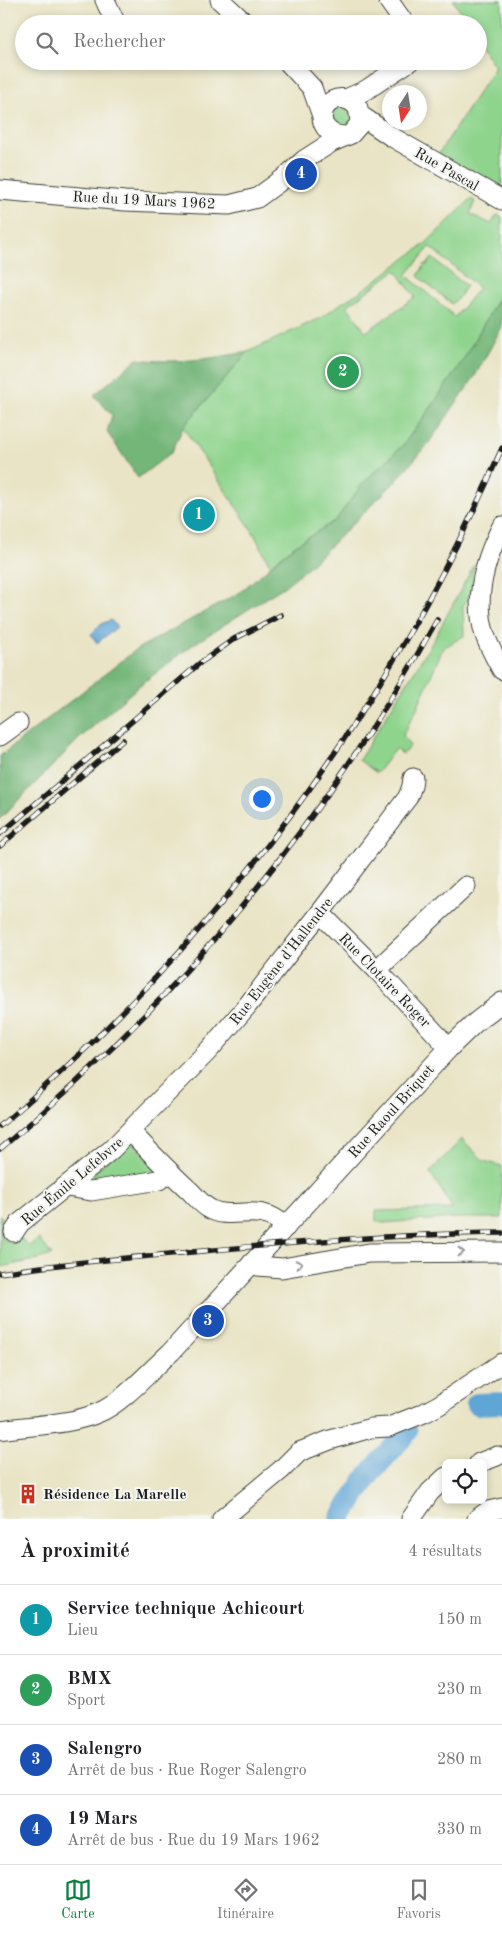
<!DOCTYPE html>
<html lang="fr">
<head>
<meta charset="utf-8">
<style>
  body { margin:0; font-family:"Old Standard TT",serif; background:#f2f2f2; color:#202124 }
  .controls { position:absolute; right:15px; bottom:15px; display:grid; overflow:hidden; border-radius:8px; box-shadow:0 2px 8px #0003 }
  .controls button { width:45px; height:45px; display:grid; place-items:center; padding:0; border:0; border-bottom:1px solid #e0e0e0; background:#fff; color:#202124; font:25px sans-serif }
  .compass { position:absolute; left:382px; top:85px; width:45px; height:45px; border-radius:50%; background:#fff; box-shadow:0 2px 8px #0003; rotate:192deg }
  .you { position:absolute; left:261px; top:798px; width:18px; height:18px; margin:-12px; border:4px solid #fff; border-radius:50%; background:#1a73e8; box-shadow:0 0 0 8px #1a73e833 }
  .badge { display:grid; place-items:center; width:32px; height:32px; border-radius:50%; background:#0b8043; color:#fff; font-size:16px; font-weight:700 }
  .pin { position:absolute; translate:-50% -50%; border:2px solid #fff; box-shadow:0 1px 5px #0006 }
  .list { margin:0; padding:0; list-style:none }
  h2 { display:flex; justify-content:space-between; align-items:center; height:65px; margin:0; padding:0 20px; font-size:21px }
  h2 small { font-size:16px; font-weight:400; color:#757577 }
  .list li { display:grid; grid-template-columns:32px 1fr auto; gap:15px; align-items:center; box-sizing:border-box; height:70px; padding:0 20px; border-top:1px solid #e0e0e0 }
  .list b { display:block; font-size:19px; white-space:nowrap }
  .list p { margin:0; font-size:16px; white-space:nowrap; color:#757577 }
  .list em { font-size:16px; font-style:normal; color:#757577 }
  .icon { flex:none; width:28px; height:28px; fill:none; stroke:currentColor; stroke-width:2; stroke-linecap:round; stroke-linejoin:round }
  .map { position:relative; flex:none; width:502px; height:1519px; overflow:hidden }
  .search { position:absolute; background:#fff; box-shadow:0 2px 8px #0003; left:15px; right:15px; top:15px; height:55px; display:flex; align-items:center; gap:12px; box-sizing:border-box; padding:0 18px; border-radius:28px; color:#757577; font-size:19px }
  .sheet { height:345px; background:#fff }
  nav { display:flex; justify-content:space-around; align-items:center; box-sizing:border-box; height:70px; border-top:1px solid #e0e0e0; background:#fff; font-size:14px; color:#757577 }
  nav a { display:grid; justify-items:center; gap:2px }
  nav .on { color:#0b8043 }
  .map>svg:first-child { display:block }
</style>
</head>
<body>
<div class="map">
<svg width="502" height="1519" viewBox="0 0 502 1519">
  <rect width="100%" height="100%" fill="#f6f6f2"/>
  <filter id="ink" filterUnits="userSpaceOnUse"><feTurbulence type="fractalNoise" baseFrequency=".02" numOctaves="2"/><feDisplacementMap in="SourceGraphic" scale="10" xChannelSelector="R" yChannelSelector="G"/><feConvolveMatrix kernelMatrix="1 2 1 2 8 2 1 2 1" color-interpolation-filters="sRGB"/></filter>
  <filter id="wash" filterUnits="userSpaceOnUse"><feTurbulence type="fractalNoise" baseFrequency=".0096" numOctaves="4" result="noise"/><feDisplacementMap in="SourceGraphic" scale="20" xChannelSelector="R" yChannelSelector="G"/><feGaussianBlur stdDeviation="1.12" result="paint"/><feColorMatrix in="noise" values="0 0 0 0 0 0 0 0 0 0 0 0 0 0 0 0 0 1.4 0 .05"/><feComposite in="paint" operator="in"/></filter>
  <g filter="url(#wash)">
    <rect width="100%" height="100%" fill="#e9e4c5"/>
    <!-- green -->
    <g fill="#8fd48d" stroke="#567854" fill-rule="evenodd">
      <polygon points="453,0 502,0 502,200 434,161 495,67 478,40 478,24 468,24"/>
      <polygon points="338,107 347,108 353,120 343,129 332,122 331,113"/>
      <path d="M 471,199 L 475,201 L 470,214 L 491,224 L 497,215 L 502,217 L 502,292 L 465,357 L 432,406 L 403,445 L 363,483 L 336,520 L 294,546 L 270,565 L 253,532 L 183,427 L 248,352 L 322,317 L 343,302 L 361,291 L 425,244 ZM 430,247 L 479,288 L 455,317 L 406,275 ZM 396,270 L 415,297 L 366,332 L 347,306 Z"/>
      <polygon points="432,258 466,286 461,293 462,294 452,304 418,276 425,264 427,265"/>
      <polygon points="474,565 471,595 463,606 464,636 443,648 417,708 403,735 410,746 403,754 395,749 377,773 359,760 433,641"/>
      <polygon points="462,1139 484,1161 502,1166 502,1218 458,1218 382,1223 376,1221 376,1211 453,1209 430,1172"/>
      <polygon points="127,1142 134,1143 156,1171 151,1176 90,1185 87,1179"/>
      <path d="M 0,1215 L 6,1223 L 2,1225 C 1,1232 2,1235 6,1241 L 18,1241 L 21,1238 L 29,1246 L 39,1239 L 52,1255 L 35,1260 L 0,1267 Z"/>
      <polygon points="402,1430 410,1432 369,1478 345,1513 343,1519 338,1519 358,1485"/>
    </g>
    <!-- forest -->
    <g fill="#73b678" stroke="#48694a">
      <polygon points="502,292 502,327 475,376 428,444 395,482 316,560 285,586 194,644 140,685 80,738 0,819 0,756 137,649 239,593 294,546 336,520 363,483 403,445 432,406 465,357"/>
      <path d="M 248,352 L 183,427 L 172,452 L 138,478 L 107,432 L 112,415 L 94,395 L 137,359 C 178,364 208,359 248,352 Z"/>
    </g>
    <!-- water -->
    <polygon fill="#5ea5d5" stroke="#3d6078" points="111,620 117,627 97,643 91,634 103,623"/>
    <g fill="none" stroke-linecap="round" stroke-linejoin="round">
      <!-- river -->
      <g stroke="#5ea5d5" stroke-width="22">
        <polyline points="477,1404 502,1403"/>
        <polyline points="340,1519 367,1477 407,1432"/>
      </g>
    </g>
  </g>
  <g filter="url(#ink)">
    <g fill="none" stroke-linecap="round" stroke-linejoin="round">
      <defs>
        <g id="minor">
          <polyline points="105,0 116,24"/>
          <polyline points="220,0 246,24"/>
          <polyline points="388,0 405,24"/>
          <polyline points="287,61 312,88 322,116"/>
          <polyline points="346,99 366,90 410,61"/>
          <polyline points="360,115 392,137 502,200"/>
          <path d="M 0,190 L 125,201 L 229,205 L 257,198 L 283,179 L 304,160 L 332,142 L 351,134 L 358,126 L 360,120 L 358,108 C 349,96 335,95 325,107 C 317,123 328,136 345,136"/>
          <path d="M 502,526 C 485,559 473,598 485,635 C 489,647 496,659 502,670"/>
          <polyline points="0,736 18,723"/>
          <polyline points="320,913 378,971 449,1048"/>
          <polyline points="378,971 385,962 466,886"/>
          <path d="M 130,1131 C 150,1152 169,1172 190,1191 C 196,1197 202,1205 210,1209 C 232,1222 259,1200 286,1227"/>
          <polyline points="67,1187 91,1191 159,1180 170,1172"/>
          <polyline points="14,1232 20,1223 111,1150 209,1050 247,1006 320,913 408,797 412,786 413,778"/>
          <polyline points="252,1263 258,1266 282,1268 369,1253 502,1252"/>
          <path d="M 0,1430 C 30,1425 72,1425 100,1412 C 122,1403 152,1369 171,1352 L 449,1048 L 476,1022 L 502,1002"/>
          <polyline points="479,1463 497,1456"/>
          <polyline points="222,1519 281,1470 299,1452 330,1440 371,1428 389,1427 424,1413 439,1405 502,1363"/>
          <polyline points="411,1519 430,1492 446,1477"/>
          <polyline points="477,1519 488,1511 502,1508"/>
        </g>
      </defs>
      <!-- minor casing -->
      <use href="#minor" stroke="#3b3a35" stroke-width="21"/>
      <!-- minor -->
      <use href="#minor" stroke="#fff" stroke-width="19"/>
      <defs>
        <g id="rail">
          <polyline points="0,834 200,663 234,639 281,615"/>
          <polyline points="0,846 123,740"/>
          <path d="M 0,1126 C 216,943 390,708 502,448"/>
          <path d="M 0,1149 C 177,1003 325,821 437,620"/>
          <path d="M 0,1273 C 60,1263 121,1259 181,1253 C 288,1243 394,1234 502,1233"/>
        </g>
      </defs>
      <!-- rail casing -->
      <use href="#rail" stroke="#1c1c1c" stroke-width="5.5"/>
      <!-- rail -->
      <use href="#rail" stroke="#f6f6f2" stroke-width="4" stroke-dasharray="11" stroke-linecap="butt"/>
    </g>
    <!-- one-way arrows -->
    <defs><path id="oneway-chevron" d="M-2-3.5L2.5 0L-2 3.5" fill="none" stroke-width="1.6" stroke-linecap="round" stroke-linejoin="round" transform="scale(1.25)"/></defs>
    <g stroke="#999">
      <use href="#oneway-chevron" transform="translate(461 1252)"/>
      <use href="#oneway-chevron" transform="translate(299 1264) rotate(-12)"/>
    </g>
  </g>
  <!-- icons -->
  <defs>
    <symbol id="building-bare" viewBox="-9 -9 18 18"><path d="M-4-6H4V6H1V3H-1V6H-4ZM-2.5-4.3h1.7v1.8h-1.7ZM.8-4.3h1.7v1.8H.8ZM-2.5-1h1.7V.8h-1.7ZM.8-1h1.7V.8H.8Z" fill="#c8321e" stroke="#f6f6f2" stroke-width="2.5" paint-order="stroke"/></symbol>
  </defs>
  <g fill-rule="evenodd">
    <use href="#building-bare" x="14" y="1480" width="28" height="28"/>
  </g>
  <g text-anchor="middle" stroke-width="4" stroke-linejoin="round" paint-order="stroke">
    <!-- street labels -->
    <g font-size="15" fill="#1c1c1c" stroke="#f6f6f2">
      <text transform="translate(447 169) rotate(30)" y="5">Rue Pascal</text>
      <text transform="translate(144 200) rotate(3)" y="5">Rue du 19 Mars 1962</text>
      <text transform="translate(281 961) rotate(-52)" y="5">Rue Eugène d'Hallendre</text>
      <text transform="translate(385 980) rotate(46)" y="5">Rue Clotaire Roger</text>
      <text transform="translate(391 1111) rotate(-48)" y="5">Rue Raoul Briquet</text>
      <text transform="translate(72 1181) rotate(-40)" y="5">Rue Émile Lefebvre</text>
    </g>
    <!-- poi labels -->
    <g font-size="15" font-weight="bold" fill="#1c1c1c" stroke="#f6f6f2" text-anchor="start">
      <text x="43" y="1499">Résidence La Marelle</text>
    </g>
  </g>
</svg>
<div class="controls">
<button><svg class="icon" aria-label="locate" viewBox="0 0 24 24"><circle cx="12" cy="12" r="6"/><path d="M12 2v4M12 18v4M2 12h4M18 12h4"/></svg></button>
</div>
<svg class="compass" viewBox="-18 -18 36 36"><path d="M0-13l5 13h-10z" fill="#e53935"/><path d="M0 13l5-13h-10z" fill="#757577"/></svg>
<div class="you"></div>
<div class="pin badge" style="left:199px;top:515px;background:#0f9aa8">1</div>
<div class="pin badge" style="left:343px;top:372px;background:#2e9e5b">2</div>
<div class="pin badge" style="left:208px;top:1321px;background:#1a4fb4">3</div>
<div class="pin badge" style="left:301px;top:174px;background:#1a4fb4">4</div>
<div class="search"><svg class="icon" aria-label="search" viewBox="0 0 24 24"><circle cx="10" cy="10" r="6"/><path d="M15 15l6 6"/></svg>Rechercher</div>
</div>
<section class="sheet">
<h2>À proximité<small>4 résultats</small></h2>
<ul class="list">
<li><span class="badge" style="background:#0f9aa8">1</span><div><b>Service technique Achicourt</b><p>Lieu</p></div><em>150 m</em></li>
<li><span class="badge" style="background:#2e9e5b">2</span><div><b>BMX</b><p>Sport</p></div><em>230 m</em></li>
<li><span class="badge" style="background:#1a4fb4">3</span><div><b>Salengro</b><p>Arrêt de bus · Rue Roger Salengro</p></div><em>280 m</em></li>
<li><span class="badge" style="background:#1a4fb4">4</span><div><b>19 Mars</b><p>Arrêt de bus · Rue du 19 Mars 1962</p></div><em>330 m</em></li>
</ul>
</section>
<nav>
<a class="on"><svg class="icon" aria-label="map" viewBox="0 0 24 24"><path d="M3 6l6-2 6 2 6-2v14l-6 2-6-2-6 2zM9 4v14M15 6v14"/></svg>Carte</a>
<a><svg class="icon" aria-label="directions" viewBox="0 0 24 24"><path d="M12 3l9 9-9 9-9-9zM9 14v-3h6M13 9l2 2-2 2"/></svg>Itinéraire</a>
<a><svg class="icon" aria-label="saved" viewBox="0 0 24 24"><path d="M7 4h10v16l-5-4-5 4z"/></svg>Favoris</a>
</nav>
</body>
</html>
